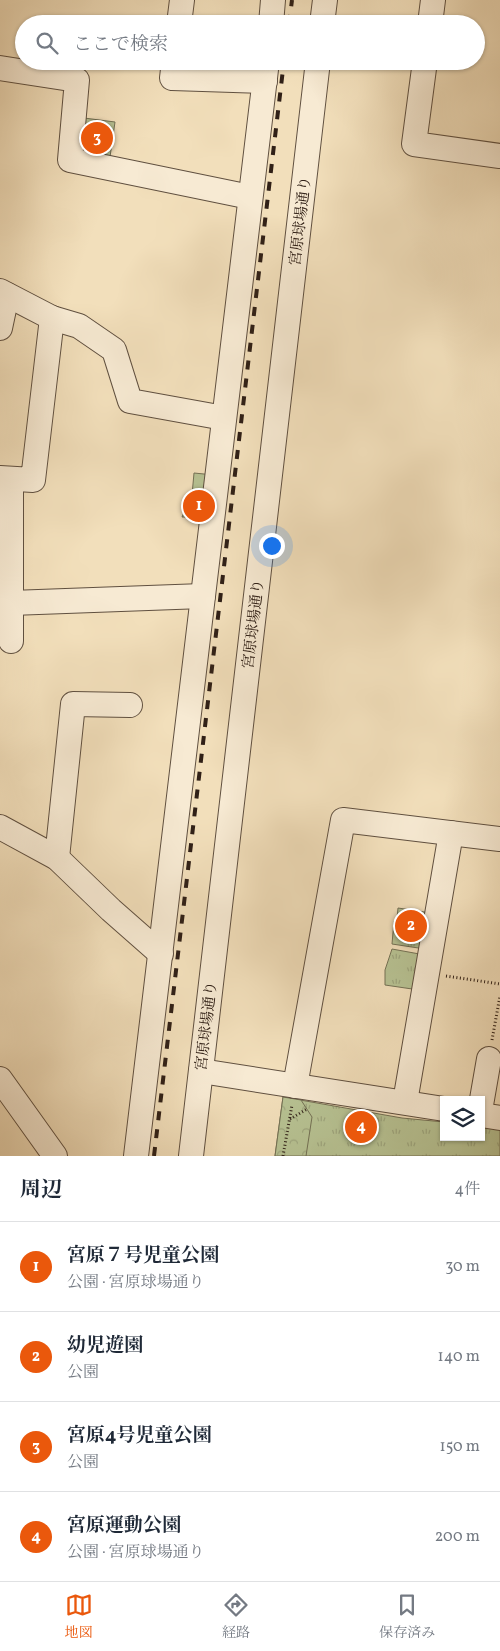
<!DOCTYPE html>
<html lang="ja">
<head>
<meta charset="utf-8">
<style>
  body { margin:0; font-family:Vollkorn,"Noto Serif JP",serif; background:#f6f6f7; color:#1f2937 }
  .controls { position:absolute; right:15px; bottom:15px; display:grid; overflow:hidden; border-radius:0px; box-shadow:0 1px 4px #0004 }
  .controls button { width:45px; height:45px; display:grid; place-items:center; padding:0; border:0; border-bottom:1px solid #e0e1e3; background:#fff; color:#1f2937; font:25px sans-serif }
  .you { position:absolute; left:271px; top:545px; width:18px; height:18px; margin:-12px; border:4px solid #fff; border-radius:50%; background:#1a73e8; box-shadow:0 0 0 8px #1a73e833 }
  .badge { display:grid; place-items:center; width:32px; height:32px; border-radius:50%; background:#ea580c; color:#fff; font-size:16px; font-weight:700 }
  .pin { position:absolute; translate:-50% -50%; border:2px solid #fff; box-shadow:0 1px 5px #0006 }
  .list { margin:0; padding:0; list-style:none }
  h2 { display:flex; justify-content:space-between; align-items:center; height:65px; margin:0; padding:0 20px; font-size:21px }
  h2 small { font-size:16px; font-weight:400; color:#747a83 }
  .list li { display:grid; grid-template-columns:32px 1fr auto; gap:15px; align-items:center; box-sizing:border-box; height:90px; padding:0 20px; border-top:1px solid #e0e1e3 }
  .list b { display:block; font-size:19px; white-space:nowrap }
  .list p { margin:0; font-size:16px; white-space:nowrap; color:#747a83 }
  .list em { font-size:16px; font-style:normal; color:#747a83 }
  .icon { flex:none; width:28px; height:28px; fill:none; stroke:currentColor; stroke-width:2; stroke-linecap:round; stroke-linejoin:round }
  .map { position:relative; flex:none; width:500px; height:1156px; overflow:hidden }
  .search { position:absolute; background:#fff; box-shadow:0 1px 4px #0004; left:15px; right:15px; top:15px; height:55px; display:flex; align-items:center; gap:12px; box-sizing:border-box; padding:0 18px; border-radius:28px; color:#747a83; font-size:19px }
  .sheet { height:425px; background:#fff }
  nav { display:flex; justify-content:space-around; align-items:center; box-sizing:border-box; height:70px; border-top:1px solid #e0e1e3; background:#fff; font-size:14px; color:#747a83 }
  nav a { display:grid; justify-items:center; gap:2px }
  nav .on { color:#ea580c }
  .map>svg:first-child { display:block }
</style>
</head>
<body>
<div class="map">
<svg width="500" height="1156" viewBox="0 0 500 1156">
  <defs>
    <pattern id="grass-tufts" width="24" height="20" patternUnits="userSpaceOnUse" patternTransform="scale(1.25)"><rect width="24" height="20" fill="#b7c293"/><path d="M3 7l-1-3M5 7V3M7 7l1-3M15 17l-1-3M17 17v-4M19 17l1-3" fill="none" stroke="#9ea67e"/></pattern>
    <pattern id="forest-crowns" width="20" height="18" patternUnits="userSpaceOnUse" patternTransform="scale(1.25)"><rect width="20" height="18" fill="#b7c293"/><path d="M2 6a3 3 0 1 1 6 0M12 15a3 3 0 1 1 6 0" fill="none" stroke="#9ea67e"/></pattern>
  </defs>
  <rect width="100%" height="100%" fill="#f2dfbb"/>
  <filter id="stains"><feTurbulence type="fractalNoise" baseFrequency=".004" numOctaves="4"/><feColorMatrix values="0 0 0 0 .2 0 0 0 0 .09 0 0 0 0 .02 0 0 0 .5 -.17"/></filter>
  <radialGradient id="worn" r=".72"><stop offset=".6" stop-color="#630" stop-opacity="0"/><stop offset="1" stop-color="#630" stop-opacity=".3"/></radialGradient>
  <!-- grass -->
  <g fill="url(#grass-tufts)" stroke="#747155">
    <polygon points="84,118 115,122 110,157 80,153"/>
    <polygon points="194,473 214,475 208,517 182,517 192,495"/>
    <polygon points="398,908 431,913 425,949 392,944 394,921 397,918"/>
    <polygon points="392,949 425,955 419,990 385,985 385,970"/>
    <polygon points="283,1097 402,1118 444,1122 444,1137 481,1137 481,1125 500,1128 500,1156 275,1156"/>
  </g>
  <!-- forest -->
  <polygon fill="url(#forest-crowns)" stroke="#747155" points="283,1097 301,1100 312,1117 306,1156 275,1156"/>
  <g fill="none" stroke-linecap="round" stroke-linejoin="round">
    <defs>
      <g id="minor">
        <polyline points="179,24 182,0"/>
        <polyline points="271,24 273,0"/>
        <polyline points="322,24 325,0"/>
        <polyline points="430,24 433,0"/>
        <polyline points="174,61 172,78 265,81"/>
        <polyline points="425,61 414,144 500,156"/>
        <polyline points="0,68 77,80 70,160 250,197"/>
        <polyline points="0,291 52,318 79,326 114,350 130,401 224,418"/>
        <polyline points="0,328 7,295"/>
        <polyline points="0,478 33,480 52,318"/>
        <polyline points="11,603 203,596"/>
        <polyline points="11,641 11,479"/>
        <polyline points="0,827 57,858 111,910 161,954"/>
        <polyline points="57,858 73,704 130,705"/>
        <polyline points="201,1071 444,1109"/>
        <polyline points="0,1079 55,1156"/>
        <polyline points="295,1086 343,820 500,839"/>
        <polyline points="405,1102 451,833"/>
        <polyline points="481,1105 489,1059"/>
        <polyline points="481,1115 500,1118"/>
        <polyline points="136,1156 267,61"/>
        <polyline points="191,1156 318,61"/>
      </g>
    </defs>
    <!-- minor casing -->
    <use href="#minor" stroke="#605040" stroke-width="26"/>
    <!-- path -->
    <g stroke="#302017" stroke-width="3" stroke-dasharray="1 2.5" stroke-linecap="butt">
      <polyline points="446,976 500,984"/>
      <polyline points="492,1040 500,996"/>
      <polyline points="290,1119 307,1109"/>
      <polyline points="283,1156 292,1105"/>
    </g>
    <!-- minor -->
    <use href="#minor" stroke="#f7ead3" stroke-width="24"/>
    <!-- rail -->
    <g stroke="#302017" stroke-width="4" stroke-dasharray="9 9" stroke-linecap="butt">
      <polyline points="289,24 292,0"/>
      <polyline points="154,1156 284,61"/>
    </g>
  </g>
  <g text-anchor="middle" stroke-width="4.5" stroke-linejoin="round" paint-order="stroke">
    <!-- street labels -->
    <g font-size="15" fill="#302017" stroke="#f7ead3">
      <text transform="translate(300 221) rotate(-83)" y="5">宮原球場通り</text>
      <text transform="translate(253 624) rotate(-83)" y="5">宮原球場通り</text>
      <text transform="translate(206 1026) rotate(-83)" y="5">宮原球場通り</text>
    </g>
  </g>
  <rect width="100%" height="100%" filter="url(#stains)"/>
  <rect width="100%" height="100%" fill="url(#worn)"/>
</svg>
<div class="controls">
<button><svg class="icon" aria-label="layers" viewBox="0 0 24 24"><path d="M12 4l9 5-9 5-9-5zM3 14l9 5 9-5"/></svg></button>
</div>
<div class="you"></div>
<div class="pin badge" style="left:199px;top:506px">1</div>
<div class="pin badge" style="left:411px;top:926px">2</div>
<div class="pin badge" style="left:97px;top:138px">3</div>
<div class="pin badge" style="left:361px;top:1127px">4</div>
<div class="search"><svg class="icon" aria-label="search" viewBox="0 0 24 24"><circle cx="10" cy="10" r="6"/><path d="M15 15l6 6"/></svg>ここで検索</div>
</div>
<section class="sheet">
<h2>周辺<small>4件</small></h2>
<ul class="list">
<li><span class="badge">1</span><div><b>宮原７号児童公園</b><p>公園 · 宮原球場通り</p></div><em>30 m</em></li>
<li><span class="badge">2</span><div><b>幼児遊園</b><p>公園</p></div><em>140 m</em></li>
<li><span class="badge">3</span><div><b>宮原4号児童公園</b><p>公園</p></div><em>150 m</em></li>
<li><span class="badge">4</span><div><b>宮原運動公園</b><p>公園 · 宮原球場通り</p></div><em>200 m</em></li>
</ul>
</section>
<nav>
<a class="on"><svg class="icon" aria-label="map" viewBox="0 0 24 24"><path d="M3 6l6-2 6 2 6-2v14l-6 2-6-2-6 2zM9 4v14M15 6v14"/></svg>地図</a>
<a><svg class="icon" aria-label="directions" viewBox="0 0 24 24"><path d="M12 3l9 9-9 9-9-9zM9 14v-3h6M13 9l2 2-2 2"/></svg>経路</a>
<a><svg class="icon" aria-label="saved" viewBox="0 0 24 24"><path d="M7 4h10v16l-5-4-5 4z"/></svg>保存済み</a>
</nav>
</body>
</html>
